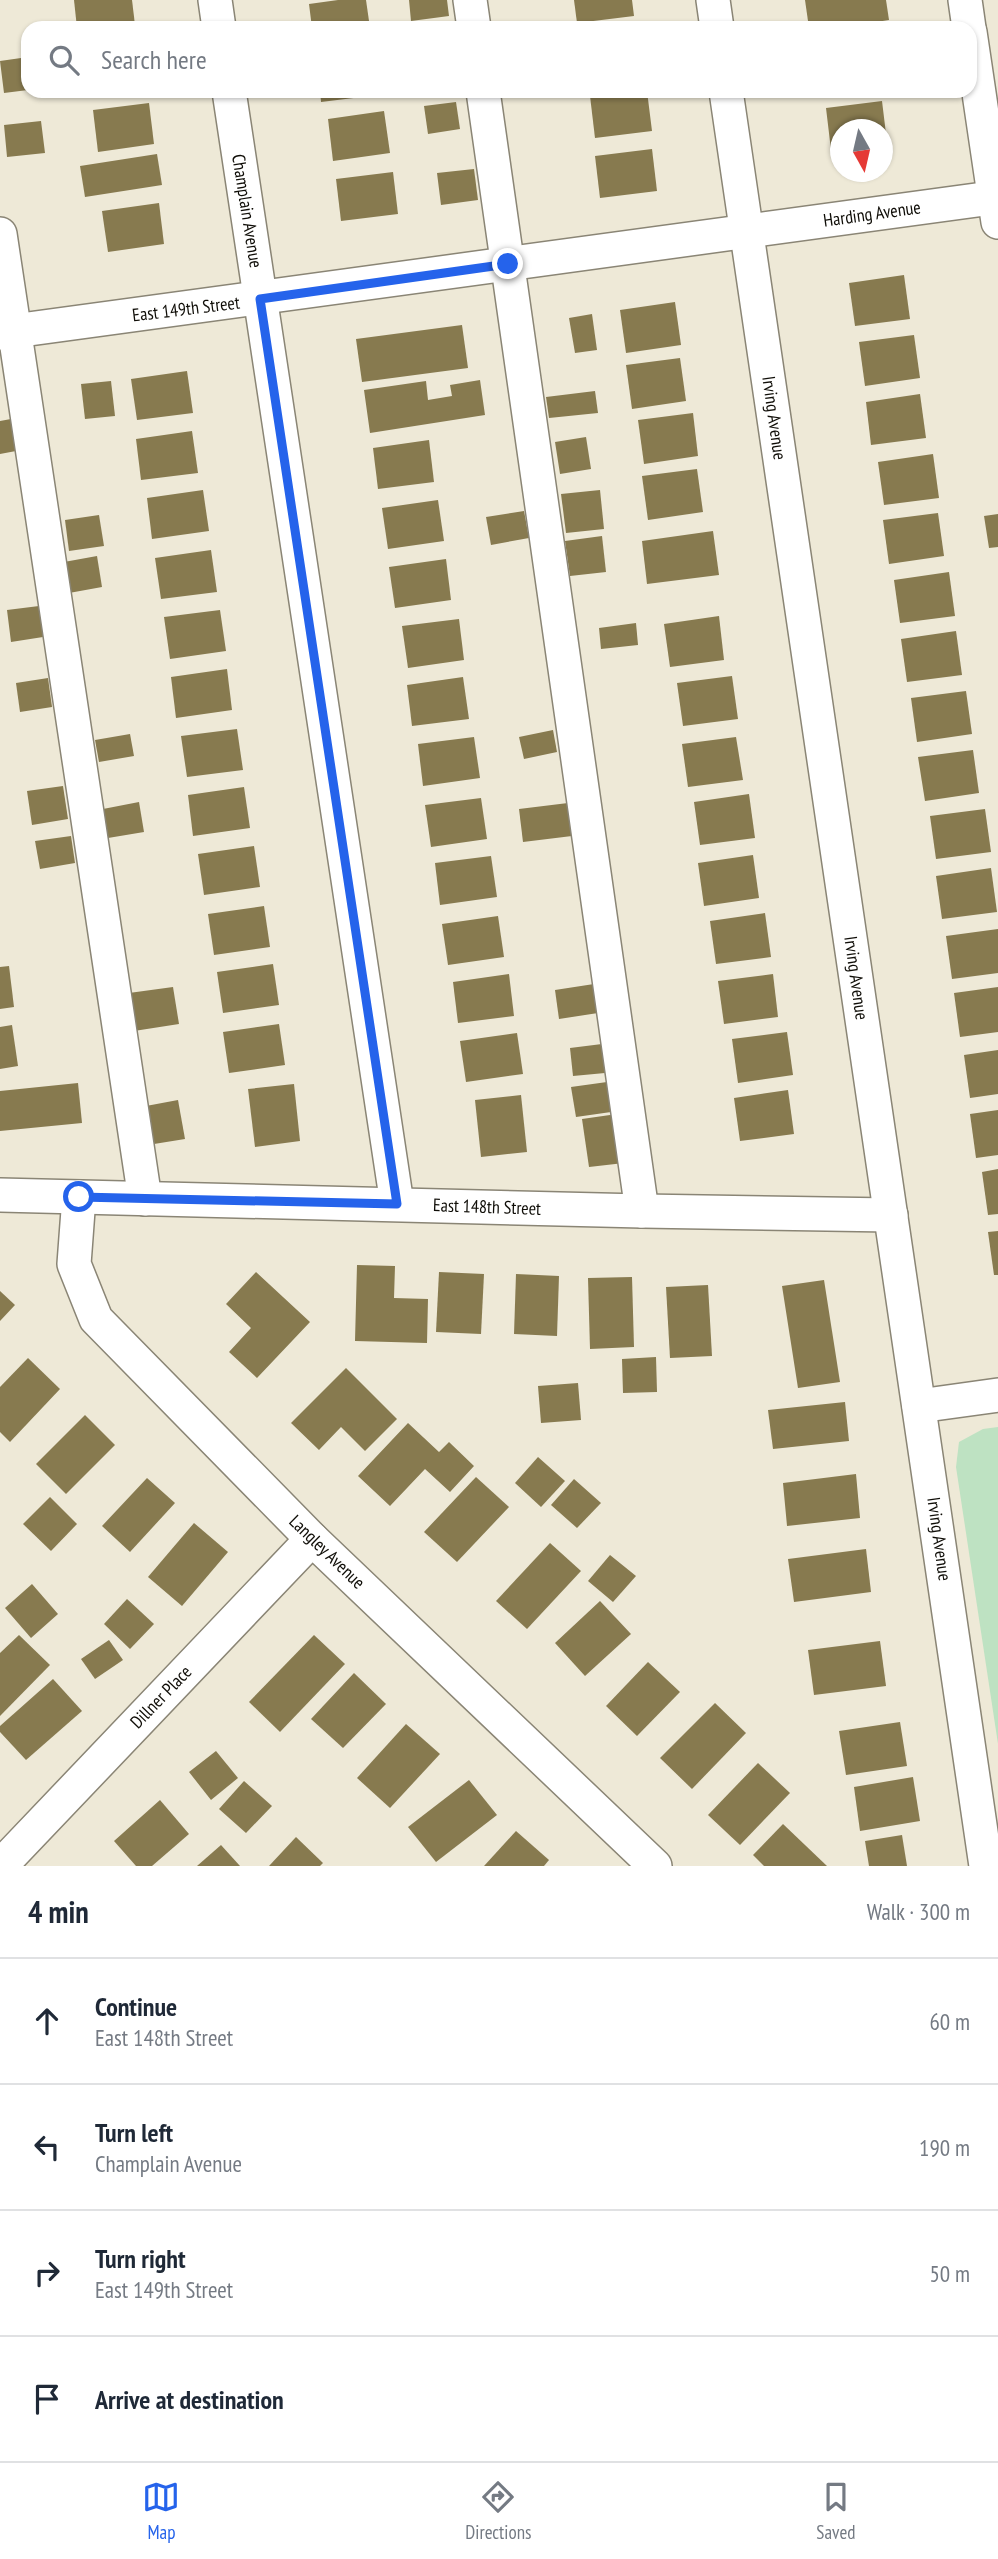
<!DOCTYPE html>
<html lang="en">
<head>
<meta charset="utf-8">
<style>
  body { margin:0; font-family:"PT Sans Narrow",sans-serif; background:#f6f6f7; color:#1f2937 }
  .compass { position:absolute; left:830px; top:119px; width:63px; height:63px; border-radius:50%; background:#fff; box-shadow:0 2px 5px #0004; rotate:172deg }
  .stop { position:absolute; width:21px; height:21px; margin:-16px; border:5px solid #2563eb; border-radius:50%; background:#fff }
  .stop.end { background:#2563eb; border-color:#fff; box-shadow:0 2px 7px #0008 }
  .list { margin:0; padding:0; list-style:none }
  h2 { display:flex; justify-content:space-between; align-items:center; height:91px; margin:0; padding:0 28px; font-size:30px }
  h2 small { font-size:23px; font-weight:400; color:#747a83 }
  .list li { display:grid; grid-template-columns:46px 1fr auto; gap:21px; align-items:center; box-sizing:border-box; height:126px; padding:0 28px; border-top:2px solid #e0e1e3 }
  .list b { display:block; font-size:26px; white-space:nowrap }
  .list p { margin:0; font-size:23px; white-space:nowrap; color:#747a83 }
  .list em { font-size:23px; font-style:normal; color:#747a83 }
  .icon { flex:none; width:38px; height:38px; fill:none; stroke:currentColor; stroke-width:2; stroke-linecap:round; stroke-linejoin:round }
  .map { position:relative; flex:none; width:998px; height:1866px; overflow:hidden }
  .search { position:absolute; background:#fff; box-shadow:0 2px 5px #0004; left:21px; right:21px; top:21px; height:77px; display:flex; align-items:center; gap:18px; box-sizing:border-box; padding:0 24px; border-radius:21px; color:#747a83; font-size:26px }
  .sheet { height:595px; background:#fff }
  nav { display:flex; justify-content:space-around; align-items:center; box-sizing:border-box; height:98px; border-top:2px solid #e0e1e3; background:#fff; font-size:19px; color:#747a83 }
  nav a { display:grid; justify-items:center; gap:4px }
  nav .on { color:#2563eb }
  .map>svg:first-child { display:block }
</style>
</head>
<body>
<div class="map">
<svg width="998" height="1866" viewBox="0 0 998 1866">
  <rect width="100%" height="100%" fill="#eee9d7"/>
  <!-- green -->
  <polygon fill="#bee2c2" points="998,1427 998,1744 956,1467 959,1442 983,1429"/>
  <!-- building -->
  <g fill="#877a4f">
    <polygon points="74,0 132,0 135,25 110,28 77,28"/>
    <polygon points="338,0 366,0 370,28 312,28 309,4"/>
    <polygon points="409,0 447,0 449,16 411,21"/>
    <polygon points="574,0 632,0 634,16 577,23"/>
    <polygon points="805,0 886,0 889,20 838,28 809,28"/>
    <polygon points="28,57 28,90 4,93 0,61"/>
    <polygon points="320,91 377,91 378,95 321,102"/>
    <polygon points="631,91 647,91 652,131 595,138 590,96"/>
    <polygon points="823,91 869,91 869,93 824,98"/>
    <polygon points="882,101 887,142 883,143 883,130 841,130 841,148 831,150 826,108"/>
    <polygon points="456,102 460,129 428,134 424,106"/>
    <polygon points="149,103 154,144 98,152 93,110"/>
    <polygon points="384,111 390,153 333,161 328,119"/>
    <polygon points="41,121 45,153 7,157 4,125"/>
    <polygon points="652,149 657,191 600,198 595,156"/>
    <polygon points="157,154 162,185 85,197 80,166"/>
    <polygon points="474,169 478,200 441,205 437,173"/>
    <polygon points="393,172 398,214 341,221 336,179"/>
    <polygon points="159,203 164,244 108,252 102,211"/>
    <polygon points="904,275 910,319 855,326 849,283"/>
    <polygon points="675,302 681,345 626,353 620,310"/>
    <polygon points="592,314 597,350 575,353 569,318"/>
    <polygon points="462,325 468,368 362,382 356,339"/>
    <polygon points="914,335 920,378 865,386 859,342"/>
    <polygon points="680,358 686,401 632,409 626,365"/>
    <polygon points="187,371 193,413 137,420 131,379"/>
    <polygon points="480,380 485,415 370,433 364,390 426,381 428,400 452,396 450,385"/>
    <polygon points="111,381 115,416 85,419 81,384"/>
    <polygon points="595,391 598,413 549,418 546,397"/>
    <polygon points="920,394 926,438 871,445 866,402"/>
    <polygon points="693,413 698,456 644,464 638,420"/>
    <polygon points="11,419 16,451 0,454 0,421"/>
    <polygon points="192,431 198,473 141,480 136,439"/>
    <polygon points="586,437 591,469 560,474 555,442"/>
    <polygon points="429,440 434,482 378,489 373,448"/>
    <polygon points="933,454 939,498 884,505 878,462"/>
    <polygon points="697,469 703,512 648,520 642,476"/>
    <polygon points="203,490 209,531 152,539 147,498"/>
    <polygon points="600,490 604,529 566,533 561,494"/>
    <polygon points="438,500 444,541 388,549 382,508"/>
    <polygon points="524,511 529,538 491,545 486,517"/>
    <polygon points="938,513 944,556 889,564 883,520"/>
    <polygon points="998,514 998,547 989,548 984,516"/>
    <polygon points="99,515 104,546 69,551 65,520"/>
    <polygon points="713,531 719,575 647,584 642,541"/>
    <polygon points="602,536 606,572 570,576 565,541"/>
    <polygon points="211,550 217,592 161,599 155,558"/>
    <polygon points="97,556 102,587 69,593 64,562"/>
    <polygon points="446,559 451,600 395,608 389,567"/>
    <polygon points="949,572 955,616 900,623 894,580"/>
    <polygon points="39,606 43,637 11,642 7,610"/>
    <polygon points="220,610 226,651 170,659 164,617"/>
    <polygon points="719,616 724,660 670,667 664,624"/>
    <polygon points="459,619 464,660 408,668 402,626"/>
    <polygon points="636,623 638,645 601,649 599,628"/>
    <polygon points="956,631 962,675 907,682 901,639"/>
    <polygon points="227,669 232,710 176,718 171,677"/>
    <polygon points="732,676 738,719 683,726 677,683"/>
    <polygon points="463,677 469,719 412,726 407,685"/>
    <polygon points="48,678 52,707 20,712 16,683"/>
    <polygon points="966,691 972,734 917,742 911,698"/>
    <polygon points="237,729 243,770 187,777 181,736"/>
    <polygon points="553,730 557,752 524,759 519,737"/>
    <polygon points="130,734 134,756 99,762 95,740"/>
    <polygon points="474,737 480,778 423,786 418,744"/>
    <polygon points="736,737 743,780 688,787 682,744"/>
    <polygon points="973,750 979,793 925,801 918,757"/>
    <polygon points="63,786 68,819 32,825 27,791"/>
    <polygon points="244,787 250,828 193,836 188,795"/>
    <polygon points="749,794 755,838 700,845 694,802"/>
    <polygon points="481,798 487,839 431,847 425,805"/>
    <polygon points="139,802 144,832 108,838 103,809"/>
    <polygon points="568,803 572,836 523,842 519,809"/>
    <polygon points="985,809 991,852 936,859 930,816"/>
    <polygon points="71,836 75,863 40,869 35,841"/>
    <polygon points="254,846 260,887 204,895 198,854"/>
    <polygon points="753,855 759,898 704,906 698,863"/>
    <polygon points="491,856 497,897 440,905 435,863"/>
    <polygon points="991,868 997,912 942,919 936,876"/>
    <polygon points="264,906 270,947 214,955 208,914"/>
    <polygon points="765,913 771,957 716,964 710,921"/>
    <polygon points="498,916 504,957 448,965 442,924"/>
    <polygon points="998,929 998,973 952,979 946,936"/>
    <polygon points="273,964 279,1005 223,1013 217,972"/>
    <polygon points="9,966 14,1007 0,1009 0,967"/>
    <polygon points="509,974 514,1016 458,1023 453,982"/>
    <polygon points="773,974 778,1017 724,1024 718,981"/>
    <polygon points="594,984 598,1013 559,1019 555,990"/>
    <polygon points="173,987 179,1024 134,1031 129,993"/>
    <polygon points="998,987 998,1032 960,1037 954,993"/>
    <polygon points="279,1024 285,1065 229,1073 223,1032"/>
    <polygon points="12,1025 18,1066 0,1069 0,1027"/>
    <polygon points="787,1032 793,1075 738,1083 732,1039"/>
    <polygon points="517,1033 523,1074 466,1082 460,1041"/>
    <polygon points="602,1044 605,1073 573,1076 570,1048"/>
    <polygon points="998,1050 998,1094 970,1098 964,1055"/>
    <polygon points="607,1082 611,1112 576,1117 571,1087"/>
    <polygon points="78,1083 82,1123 0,1131 0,1091"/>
    <polygon points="294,1084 300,1141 255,1147 248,1089"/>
    <polygon points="788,1090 794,1134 740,1141 734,1098"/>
    <polygon points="521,1095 527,1152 481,1157 475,1100"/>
    <polygon points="178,1100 185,1139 154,1144 146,1106"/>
    <polygon points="998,1110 998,1155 976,1158 970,1114"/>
    <polygon points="617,1114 624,1163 589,1167 582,1119"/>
    <polygon points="998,1169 998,1214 988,1215 982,1172"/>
    <polygon points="998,1231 998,1275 994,1275 988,1232"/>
    <polygon points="357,1265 395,1266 394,1298 428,1299 427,1343 355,1341"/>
    <polygon points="256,1272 310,1322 257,1378 229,1352 251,1328 226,1304"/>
    <polygon points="439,1272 484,1274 481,1334 436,1332"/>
    <polygon points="516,1274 559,1276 557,1336 514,1334"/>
    <polygon points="632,1277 634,1347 590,1349 588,1278"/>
    <polygon points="824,1280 840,1382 798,1388 782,1286"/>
    <polygon points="708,1285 712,1356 670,1358 666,1287"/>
    <polygon points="0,1291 15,1305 0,1321"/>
    <polygon points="656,1357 657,1392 623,1393 622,1359"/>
    <polygon points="28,1358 60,1389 10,1442 0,1432 0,1387"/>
    <polygon points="346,1368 397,1419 365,1451 341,1427 319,1450 291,1423"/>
    <polygon points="578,1383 581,1420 541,1423 538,1386"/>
    <polygon points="845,1402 849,1441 773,1449 768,1410"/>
    <polygon points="85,1415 115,1445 66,1494 36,1464"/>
    <polygon points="408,1423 439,1452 449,1442 474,1466 450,1492 425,1469 390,1506 358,1476"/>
    <polygon points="538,1457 565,1481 541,1507 515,1483"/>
    <polygon points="856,1474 860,1518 787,1526 783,1483"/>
    <polygon points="476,1477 509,1507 457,1562 424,1532"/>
    <polygon points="147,1478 175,1503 130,1552 102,1526"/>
    <polygon points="574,1479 601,1503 577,1528 551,1505"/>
    <polygon points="50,1497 77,1524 51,1551 23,1524"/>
    <polygon points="194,1523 228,1552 182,1606 148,1577"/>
    <polygon points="550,1543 581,1571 527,1629 496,1601"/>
    <polygon points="866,1549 871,1592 794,1602 788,1559"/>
    <polygon points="610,1555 636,1576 613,1602 588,1581"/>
    <polygon points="32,1584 58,1614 31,1638 5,1608"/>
    <polygon points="127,1599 154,1624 130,1649 104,1624"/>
    <polygon points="600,1601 631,1634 585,1676 555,1643"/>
    <polygon points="19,1635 50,1665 0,1716 0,1653"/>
    <polygon points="314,1635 345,1664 280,1732 249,1702"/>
    <polygon points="109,1640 123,1660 95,1679 81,1659"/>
    <polygon points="880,1641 886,1686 814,1695 808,1650"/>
    <polygon points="648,1662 680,1692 637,1736 606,1706"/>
    <polygon points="354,1673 386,1704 343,1748 311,1719"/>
    <polygon points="53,1679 82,1711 26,1760 0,1732 0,1726"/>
    <polygon points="715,1703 746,1733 692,1789 660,1758"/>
    <polygon points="900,1722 907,1766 846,1775 839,1731"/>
    <polygon points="406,1724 440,1754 390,1808 357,1778"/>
    <polygon points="216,1751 238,1778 211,1800 189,1772"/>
    <polygon points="758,1763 790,1793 740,1845 708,1815"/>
    <polygon points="913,1777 920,1821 860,1831 854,1787"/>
    <polygon points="469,1780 497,1815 436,1862 408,1827"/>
    <polygon points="244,1781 272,1806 246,1833 219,1809"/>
    <polygon points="160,1800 189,1834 152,1866 136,1866 114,1841"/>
    <polygon points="783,1824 827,1866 764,1866 753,1855"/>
    <polygon points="516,1831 549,1860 544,1866 484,1866"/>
    <polygon points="902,1835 907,1866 869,1866 865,1841"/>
    <polygon points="296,1837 323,1863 320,1866 269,1866"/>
    <polygon points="221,1845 240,1866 197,1866"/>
  </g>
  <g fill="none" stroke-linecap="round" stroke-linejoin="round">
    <defs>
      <g id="minor">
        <polyline points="215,0 219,28"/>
        <polyline points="470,0 474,28"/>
        <polyline points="713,0 717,28"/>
        <polyline points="965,0 969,28"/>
        <polyline points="970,32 998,222"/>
        <polyline points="229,91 397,1204"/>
        <polyline points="483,91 642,1211"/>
        <polyline points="726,91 986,1866"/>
        <polyline points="0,234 145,1199"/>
        <polyline points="0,333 998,197"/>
        <polyline points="0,1195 642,1211 891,1215"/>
        <polyline points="79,1197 74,1264 96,1319 312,1539 655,1866"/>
        <polyline points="919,1406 998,1395"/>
        <polyline points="10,1856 312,1539"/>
      </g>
    </defs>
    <!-- minor casing -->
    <use href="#minor" stroke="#8a8575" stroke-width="36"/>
    <!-- minor -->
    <use href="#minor" stroke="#fff" stroke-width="33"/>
  </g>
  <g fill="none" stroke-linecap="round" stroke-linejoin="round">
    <!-- route -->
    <polyline stroke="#2563eb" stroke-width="9" points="79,1197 397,1204 260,299 508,264"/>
  </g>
  <g text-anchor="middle" stroke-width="6" stroke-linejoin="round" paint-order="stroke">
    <!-- street labels -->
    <g font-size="18" fill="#0f0d07" stroke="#fff">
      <text transform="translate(247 211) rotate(81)" y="6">Champlain Avenue</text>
      <text transform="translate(872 214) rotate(-8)" y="6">Harding Avenue</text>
      <text transform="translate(186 309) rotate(-7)" y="6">East 149th Street</text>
      <text transform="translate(774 418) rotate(82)" y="6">Irving Avenue</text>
      <text transform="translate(856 978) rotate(82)" y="6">Irving Avenue</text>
      <text transform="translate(487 1207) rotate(2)" y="6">East 148th Street</text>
      <text transform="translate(939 1539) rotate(82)" y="6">Irving Avenue</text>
      <text transform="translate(327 1552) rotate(44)" y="6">Langley Avenue</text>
      <text transform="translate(161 1697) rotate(-46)" y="6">Dillner Place</text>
    </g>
  </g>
</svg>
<svg class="compass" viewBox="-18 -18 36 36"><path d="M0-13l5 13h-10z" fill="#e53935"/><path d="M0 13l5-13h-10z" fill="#747a83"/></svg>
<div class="stop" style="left:79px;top:1197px"></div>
<div class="stop end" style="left:508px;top:264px"></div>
<div class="search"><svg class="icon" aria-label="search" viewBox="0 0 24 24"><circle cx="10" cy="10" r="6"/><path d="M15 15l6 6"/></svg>Search here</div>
</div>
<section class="sheet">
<h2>4 min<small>Walk · 300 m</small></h2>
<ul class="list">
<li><svg class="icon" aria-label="ahead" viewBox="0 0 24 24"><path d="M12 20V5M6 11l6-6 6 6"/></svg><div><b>Continue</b><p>East 148th Street</p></div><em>60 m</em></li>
<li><svg class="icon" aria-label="left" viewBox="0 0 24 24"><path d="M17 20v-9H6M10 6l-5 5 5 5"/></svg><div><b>Turn left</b><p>Champlain Avenue</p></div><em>190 m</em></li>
<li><svg class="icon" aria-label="right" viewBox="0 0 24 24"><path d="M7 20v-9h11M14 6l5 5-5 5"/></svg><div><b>Turn right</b><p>East 149th Street</p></div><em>50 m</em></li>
<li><svg class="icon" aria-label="arrive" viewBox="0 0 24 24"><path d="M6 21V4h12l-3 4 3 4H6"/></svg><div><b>Arrive at destination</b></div></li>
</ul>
</section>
<nav>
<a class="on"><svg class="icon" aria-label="map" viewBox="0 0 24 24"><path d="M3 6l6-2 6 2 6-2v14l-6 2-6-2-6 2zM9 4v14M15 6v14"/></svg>Map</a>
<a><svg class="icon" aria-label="directions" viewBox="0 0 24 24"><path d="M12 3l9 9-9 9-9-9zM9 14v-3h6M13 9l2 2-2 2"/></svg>Directions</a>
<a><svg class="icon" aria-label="saved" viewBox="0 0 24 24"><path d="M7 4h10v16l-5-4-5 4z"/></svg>Saved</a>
</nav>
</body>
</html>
